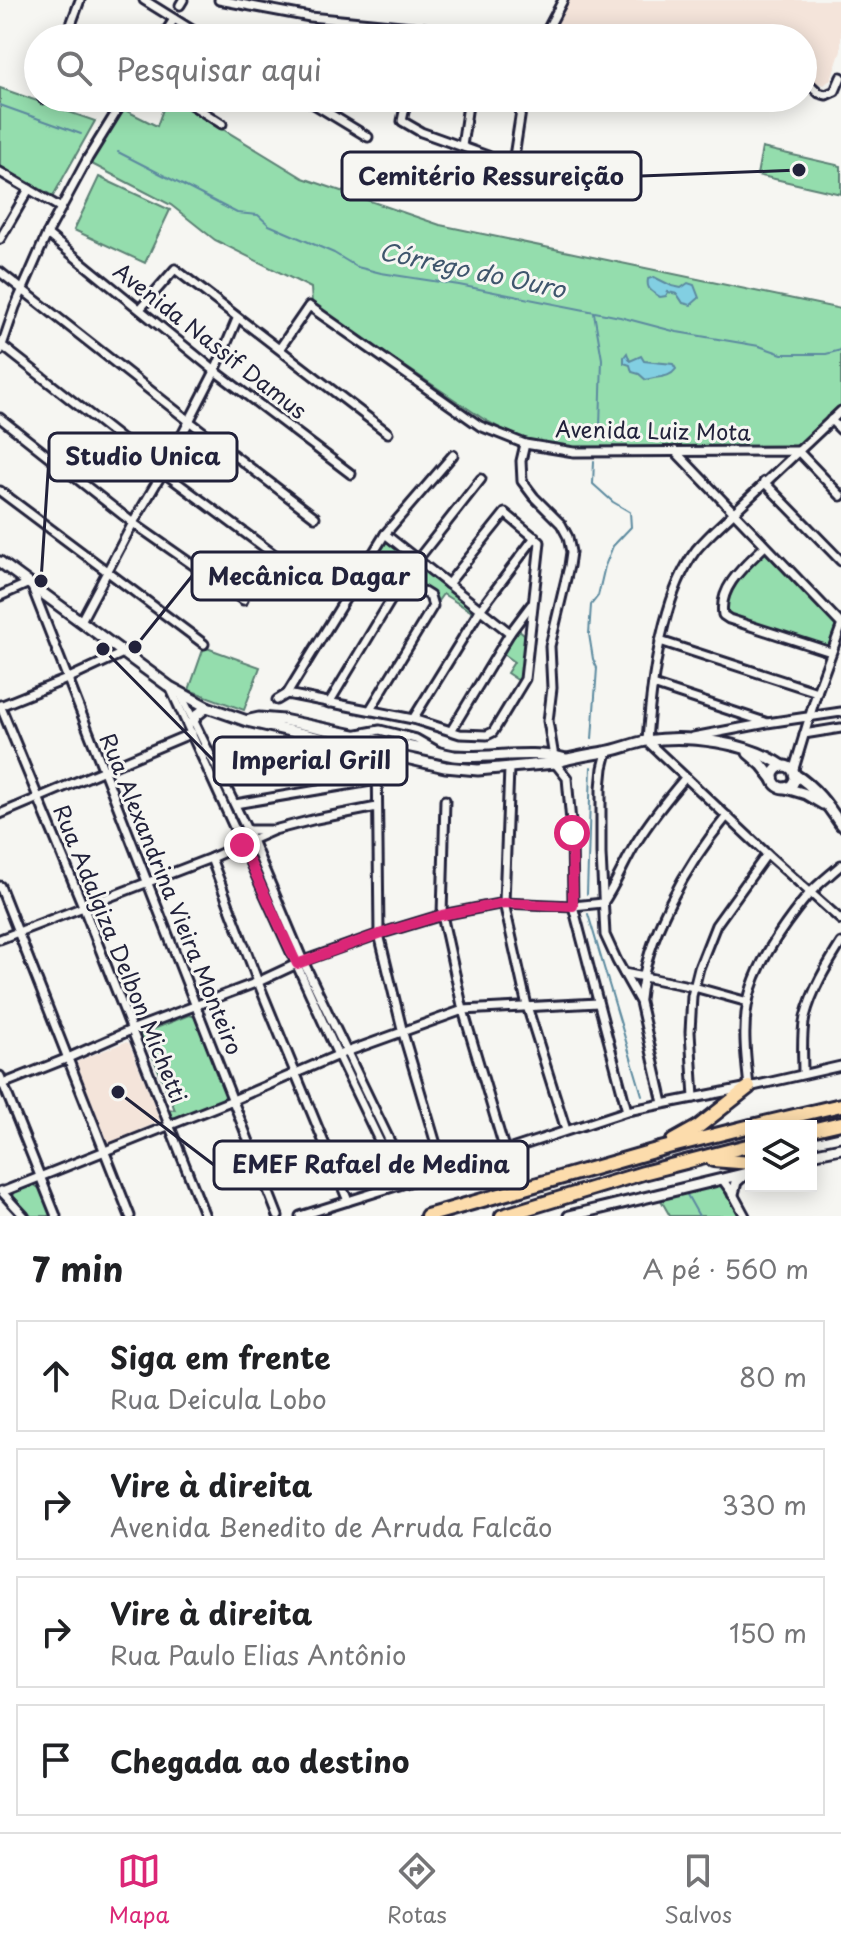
<!DOCTYPE html>
<html lang="pt">
<head>
<meta charset="utf-8">
<style>
  body { margin:0; font-family:"Playpen Sans",sans-serif; background:#f6f6f6; color:#202124 }
  .controls { position:absolute; right:24px; bottom:24px; display:grid; overflow:hidden; border-radius:0px; box-shadow:0 4px 20px #0003 }
  .controls button { width:72px; height:72px; display:grid; place-items:center; padding:0; border:0; border-bottom:2px solid #e0e0e0; background:#fff; color:#202124; font:40px sans-serif }
  .stop { position:absolute; width:24px; height:24px; margin:-18px; border:6px solid #db2777; border-radius:50%; background:#fff }
  .stop.end { background:#db2777; border-color:#fff; box-shadow:0 2px 8px #0008 }
  .list { margin:0; padding:0; list-style:none }
  h2 { display:flex; justify-content:space-between; align-items:center; height:104px; margin:0; padding:0 32px; font-size:34px }
  h2 small { font-size:26px; font-weight:400; color:#757577 }
  .list li { display:grid; grid-template-columns:52px 1fr auto; gap:24px; align-items:center; box-sizing:border-box; height:112px; margin:0 16px 16px; padding:0 16px; border:2px solid #e0e0e0; border-radius:0px }
  .list b { display:block; font-size:30px; white-space:nowrap }
  .list p { margin:0; font-size:26px; white-space:nowrap; color:#757577 }
  .list em { font-size:26px; font-style:normal; color:#757577 }
  .icon { flex:none; width:44px; height:44px; fill:none; stroke:currentColor; stroke-width:2; stroke-linecap:round; stroke-linejoin:round }
  .map { position:relative; flex:none; width:841px; height:1216px; overflow:hidden }
  .search { position:absolute; background:#fff; box-shadow:0 4px 20px #0003; left:24px; right:24px; top:24px; height:88px; display:flex; align-items:center; gap:20px; box-sizing:border-box; padding:0 28px; border-radius:44px; color:#757577; font-size:30px }
  .sheet { height:616px; background:#fff }
  nav { display:flex; justify-content:space-around; align-items:center; box-sizing:border-box; height:112px; border-top:2px solid #e0e0e0; background:#fff; font-size:22px; color:#757577 }
  nav a { display:grid; justify-items:center; gap:4px }
  nav .on { color:#db2777 }
  .map>svg:first-child { display:block }
</style>
</head>
<body>
<div class="map">
<svg width="841" height="1216" viewBox="0 0 841 1216">
  <rect width="100%" height="100%" fill="#f6f6f2"/>
  <filter id="ink" filterUnits="userSpaceOnUse"><feTurbulence type="fractalNoise" baseFrequency=".0125" numOctaves="2"/><feDisplacementMap in="SourceGraphic" scale="16" xChannelSelector="R" yChannelSelector="G"/><feConvolveMatrix kernelMatrix="1 2 1 2 8 2 1 2 1" color-interpolation-filters="sRGB"/></filter>
  <g filter="url(#ink)">
    <!-- built -->
    <g fill="#f4e4da">
      <polygon points="569,0 841,0 841,51 831,79 824,85 815,82 803,70 803,38 576,38 552,36"/>
      <polygon points="125,1042 129,1043 160,1119 158,1122 110,1143 107,1140 77,1064 78,1061"/>
    </g>
    <!-- green -->
    <g fill="#94ddad" stroke="#5b8074" stroke-width="2">
      <polygon points="0,88 95,121 53,196 0,166"/>
      <polygon points="167,98 172,98 303,178 440,225 841,309 841,410 797,451 574,449 514,436 485,420 312,304 311,288 215,240 171,205 88,162 121,108 157,126"/>
      <polygon points="762,148 841,166 841,194 757,175"/>
      <polygon points="99,177 170,210 145,263 74,230"/>
      <polygon points="385,540 389,541 470,606 472,612 443,594 438,601 434,594 375,558 374,555"/>
      <path d="M 767,552 L 835,622 C 838,631 833,645 823,648 L 730,616 C 718,594 748,567 763,553 Z"/>
      <polygon points="518,629 524,634 524,678 522,683 507,673 514,662 500,652 514,630"/>
      <polygon points="204,647 260,667 244,710 189,690"/>
      <polygon points="189,1015 196,1017 226,1096 223,1100 176,1118 170,1116 167,1109 175,1110 148,1045 141,1042 139,1038 141,1034"/>
      <polygon points="717,1180 740,1216 670,1216 658,1195"/>
      <polygon points="33,1184 40,1189 51,1216 31,1216 13,1197 15,1191"/>
    </g>
    <!-- water -->
    <g fill="#82cfe2" stroke="#5c8a9f" stroke-width="2">
      <path d="M 654,277 L 672,286 L 681,288 L 688,283 L 694,285 L 699,298 L 691,305 L 683,303 L 677,294 L 668,292 L 666,296 L 660,297 C 652,292 646,289 648,279 Z"/>
      <path d="M 627,353 L 630,361 L 641,356 L 644,361 L 673,364 L 676,369 C 669,379 657,376 646,380 L 639,374 L 632,372 L 630,365 L 624,363 L 624,357 Z"/>
    </g>
    <g fill="none" stroke-linecap="round" stroke-linejoin="round">
      <!-- stream -->
      <g stroke="#5c8a9f" stroke-width="2">
        <polyline points="0,105 81,134"/>
        <polyline points="118,152 237,213 258,215 269,225 334,253 357,267 381,273 459,285 620,317 677,332 759,346 782,354 826,354 841,350"/>
        <polyline points="594,313 602,359 600,427 598,439"/>
        <polyline points="592,739 597,668 593,659 589,634 591,605 598,596 605,566 613,546 631,527 630,512 613,502 593,484 594,461"/>
        <polyline points="587,894 591,767"/>
        <polyline points="588,914 642,1095"/>
        <polyline points="686,1193 699,1216"/>
      </g>
      <defs>
        <g id="street">
          <polyline points="144,0 205,38"/>
          <polyline points="219,0 310,17 523,38"/>
          <polyline points="180,5 183,0"/>
          <polyline points="70,28 86,38"/>
          <polyline points="66,38 80,0"/>
          <polyline points="162,38 174,19"/>
          <polyline points="543,38 563,0"/>
          <polyline points="803,78 819,93 826,95 835,91 841,77"/>
          <polyline points="181,98 222,124"/>
          <polyline points="304,98 368,137"/>
          <polyline points="407,98 402,121 421,132 488,156"/>
          <polyline points="43,99 43,98"/>
          <polyline points="462,146 469,98"/>
          <polyline points="513,163 523,98"/>
          <polyline points="0,172 61,208"/>
          <polyline points="47,234 215,371 351,474"/>
          <polyline points="0,239 29,189"/>
          <polyline points="0,272 189,421 315,517"/>
          <polyline points="140,309 175,269 388,433"/>
          <polyline points="0,344 163,472 276,556"/>
          <polyline points="280,348 309,306 480,426 525,444 574,452 798,451 841,496"/>
          <polyline points="0,351 15,307 47,234 88,158 125,98"/>
          <path d="M 841,411 L 713,532 C 707,538 701,544 696,550 C 662,596 651,685 647,741 L 767,854 L 841,920"/>
          <polyline points="0,418 133,523 243,600"/>
          <polyline points="831,420 841,430"/>
          <polyline points="525,444 521,461 522,481 534,497 561,524 568,537 571,552 569,566 550,646 552,688 548,721 555,763 567,778 572,833 573,906 627,1111"/>
          <polyline points="675,451 841,624"/>
          <polyline points="764,482 841,561"/>
          <polyline points="0,491 204,644"/>
          <polyline points="385,534 510,633"/>
          <path d="M 765,546 C 747,564 718,586 723,615 L 729,619 L 831,652"/>
          <polyline points="369,558 430,596 433,606 370,710"/>
          <polyline points="418,559 481,479"/>
          <path d="M 32,587 C 112,797 197,1006 278,1216"/>
          <polyline points="0,596 29,583"/>
          <polyline points="81,621 133,523 163,472 215,371 237,319"/>
          <polyline points="660,641 817,692"/>
          <polyline points="653,685 765,722"/>
          <polyline points="170,687 338,1055 400,1184"/>
          <polyline points="180,693 252,840 303,961 409,1181"/>
          <polyline points="287,694 413,719 460,734 487,735 493,732 525,679 540,542 505,513 448,584"/>
          <polyline points="277,700 287,694 385,534 453,455"/>
          <polyline points="329,703 403,580"/>
          <polyline points="0,705 83,906 205,1216"/>
          <polyline points="0,706 67,679 123,653"/>
          <polyline points="413,719 480,610 535,537"/>
          <polyline points="451,731 510,633 531,605"/>
          <polyline points="358,734 380,730 416,739 437,751"/>
          <polyline points="804,734 841,728"/>
          <polyline points="693,737 767,723 841,712"/>
          <polyline points="377,752 379,934 403,1033 444,1171"/>
          <polyline points="607,752 603,768 601,788 601,854 605,935 617,961 640,1002 663,1103"/>
          <polyline points="509,768 504,903 527,1006 566,1130"/>
          <polyline points="793,772 817,692 841,627"/>
          <polyline points="445,800 442,915 463,1010 505,1151"/>
          <polyline points="235,804 377,780"/>
          <polyline points="0,814 192,733"/>
          <polyline points="247,830 271,830"/>
          <polyline points="211,858 258,982 348,1201"/>
          <polyline points="0,886 130,1216"/>
          <polyline points="0,939 211,858 274,830 316,819 377,807"/>
          <polyline points="624,973 694,987 748,1002"/>
          <path d="M 640,999 C 646,936 686,865 727,816"/>
          <path d="M 803,1074 C 803,1055 801,1035 805,1017 C 812,990 826,967 841,943"/>
          <polyline points="0,1076 56,1216"/>
          <path d="M 0,1085 L 68,1058 L 131,1030 L 258,982 L 303,961 L 379,934 L 442,915 L 504,903 L 573,906 L 603,903 C 616,884 624,863 636,843 C 651,819 667,799 685,778"/>
          <polyline points="749,1087 841,1066"/>
          <polyline points="694,1098 690,1032 692,996 699,968 716,925 767,854"/>
          <polyline points="722,1179 733,1194 745,1216"/>
          <polyline points="1,1191 24,1216"/>
          <polyline points="2,1192 233,1100 338,1055 463,1010 598,1003"/>
          <path d="M 300,1216 L 444,1171 L 627,1111 L 749,1087 C 746,1059 742,1029 748,1001 C 756,963 784,924 809,894 C 818,884 830,875 841,865"/>
        </g>
        <g id="secondary">
          <path d="M 0,562 L 170,687 L 207,707 L 247,721 L 445,767 L 478,770 L 555,763 C 571,757 587,755 604,752 C 618,750 631,744 646,741 C 687,734 748,742 783,766"/>
          <path d="M 250,720 L 259,718 L 283,720 L 454,756 C 490,759 532,749 566,759"/>
          <polyline points="193,721 197,715 207,707"/>
          <polyline points="748,753 762,765 773,779"/>
          <circle cx="784" cy="777" r="11"/>
          <path d="M 794,774 C 815,787 827,804 841,825"/>
          <polyline points="786,788 806,794 823,804"/>
          <polyline points="811,1154 841,1148"/>
          <polyline points="733,1194 736,1182 745,1174"/>
          <polyline points="569,1216 751,1172"/>
        </g>
        <g id="highway">
          <polyline points="752,1126 841,1105"/>
          <polyline points="811,1130 841,1123"/>
          <polyline points="673,1141 698,1127 749,1087"/>
          <polyline points="713,1160 751,1163"/>
          <polyline points="427,1216 660,1149 751,1126"/>
          <polyline points="502,1216 643,1173 751,1145"/>
        </g>
      </defs>
      <!-- street casing -->
      <use href="#street" stroke="#22223b" stroke-width="13"/>
      <!-- secondary casing -->
      <use href="#secondary" stroke="#22223b" stroke-width="15"/>
      <!-- highway casing -->
      <use href="#highway" stroke="#22223b" stroke-width="18"/>
      <!-- street -->
      <use href="#street" stroke="#f6f6f2" stroke-width="7"/>
      <!-- secondary -->
      <use href="#secondary" stroke="#f6f6f2" stroke-width="9"/>
      <!-- highway -->
      <use href="#highway" stroke="#fcdcac" stroke-width="12"/>
    </g>
  </g>
  <g fill="none" stroke-linecap="round" stroke-linejoin="round" filter="url(#ink)">
    <!-- route -->
    <polyline stroke="#db2777" stroke-width="10" points="242,845 297,964 379,934 442,915 504,903 573,906 572,833"/>
  </g>
  <g text-anchor="middle" stroke-width="6" stroke-linejoin="round" paint-order="stroke">
    <!-- street labels -->
    <g font-size="22" fill="#22223b" stroke="#f6f6f2">
      <text transform="translate(210 341) rotate(38)" y="8">Avenida Nassif Damus</text>
      <text transform="translate(653 431) rotate(1)" y="8">Avenida Luiz Mota</text>
      <text transform="translate(171 894) rotate(68)" y="8">Rua Alexandrina Vieira Monteiro</text>
      <text transform="translate(120 954) rotate(68)" y="8">Rua Adalgiza Delbon Michetti</text>
    </g>
    <!-- water labels -->
    <g font-size="24" font-style="italic" fill="#3f566d" stroke="#f6f6f2">
      <text transform="translate(472 271) rotate(12)" y="8">Córrego do Ouro</text>
    </g>
  </g>
  <!-- callouts -->
  <path fill="none" stroke="#22223b" stroke-width="3" d="M799 170L641 176M41 581L49 457M135 647L192 576M103 649L214 761M118 1092L214 1165"/>
  <g fill="#22223b" stroke="#f6f6f2" stroke-width="3">
    <circle cx="799" cy="170" r="8"/>
    <circle cx="41" cy="581" r="8"/>
    <circle cx="135" cy="647" r="8"/>
    <circle cx="103" cy="649" r="8"/>
    <circle cx="118" cy="1092" r="8"/>
  </g>
  <g fill="#f6f6f2" stroke="#22223b" stroke-width="3">
    <rect x="342" y="152" width="299" height="48" rx="8"/>
    <rect x="49" y="433" width="188" height="48" rx="8"/>
    <rect x="192" y="552" width="234" height="48" rx="8"/>
    <rect x="214" y="737" width="193" height="48" rx="8"/>
    <rect x="214" y="1141" width="314" height="48" rx="8"/>
  </g>
  <g font-size="24" text-anchor="middle" font-weight="bold" fill="#22223b">
    <text x="491" y="185">Cemitério Ressureição</text>
    <text x="143" y="465">Studio Unica</text>
    <text x="309" y="585">Mecânica Dagar</text>
    <text x="311" y="769">Imperial Grill</text>
    <text x="371" y="1173">EMEF Rafael de Medina</text>
  </g>
</svg>
<div class="controls">
<button><svg class="icon" aria-label="layers" viewBox="0 0 24 24"><path d="M12 4l9 5-9 5-9-5zM3 14l9 5 9-5"/></svg></button>
</div>
<div class="stop" style="left:572px;top:833px"></div>
<div class="stop end" style="left:242px;top:845px"></div>
<div class="search"><svg class="icon" aria-label="search" viewBox="0 0 24 24"><circle cx="10" cy="10" r="6"/><path d="M15 15l6 6"/></svg>Pesquisar aqui</div>
</div>
<section class="sheet">
<h2>7 min<small>A pé · 560 m</small></h2>
<ul class="list">
<li><svg class="icon" aria-label="ahead" viewBox="0 0 24 24"><path d="M12 20V5M6 11l6-6 6 6"/></svg><div><b>Siga em frente</b><p>Rua Deicula Lobo</p></div><em>80 m</em></li>
<li><svg class="icon" aria-label="right" viewBox="0 0 24 24"><path d="M7 20v-9h11M14 6l5 5-5 5"/></svg><div><b>Vire à direita</b><p>Avenida Benedito de Arruda Falcão</p></div><em>330 m</em></li>
<li><svg class="icon" aria-label="right" viewBox="0 0 24 24"><path d="M7 20v-9h11M14 6l5 5-5 5"/></svg><div><b>Vire à direita</b><p>Rua Paulo Elias Antônio</p></div><em>150 m</em></li>
<li><svg class="icon" aria-label="arrive" viewBox="0 0 24 24"><path d="M6 21V4h12l-3 4 3 4H6"/></svg><div><b>Chegada ao destino</b></div></li>
</ul>
</section>
<nav>
<a class="on"><svg class="icon" aria-label="map" viewBox="0 0 24 24"><path d="M3 6l6-2 6 2 6-2v14l-6 2-6-2-6 2zM9 4v14M15 6v14"/></svg>Mapa</a>
<a><svg class="icon" aria-label="directions" viewBox="0 0 24 24"><path d="M12 3l9 9-9 9-9-9zM9 14v-3h6M13 9l2 2-2 2"/></svg>Rotas</a>
<a><svg class="icon" aria-label="saved" viewBox="0 0 24 24"><path d="M7 4h10v16l-5-4-5 4z"/></svg>Salvos</a>
</nav>
</body>
</html>
